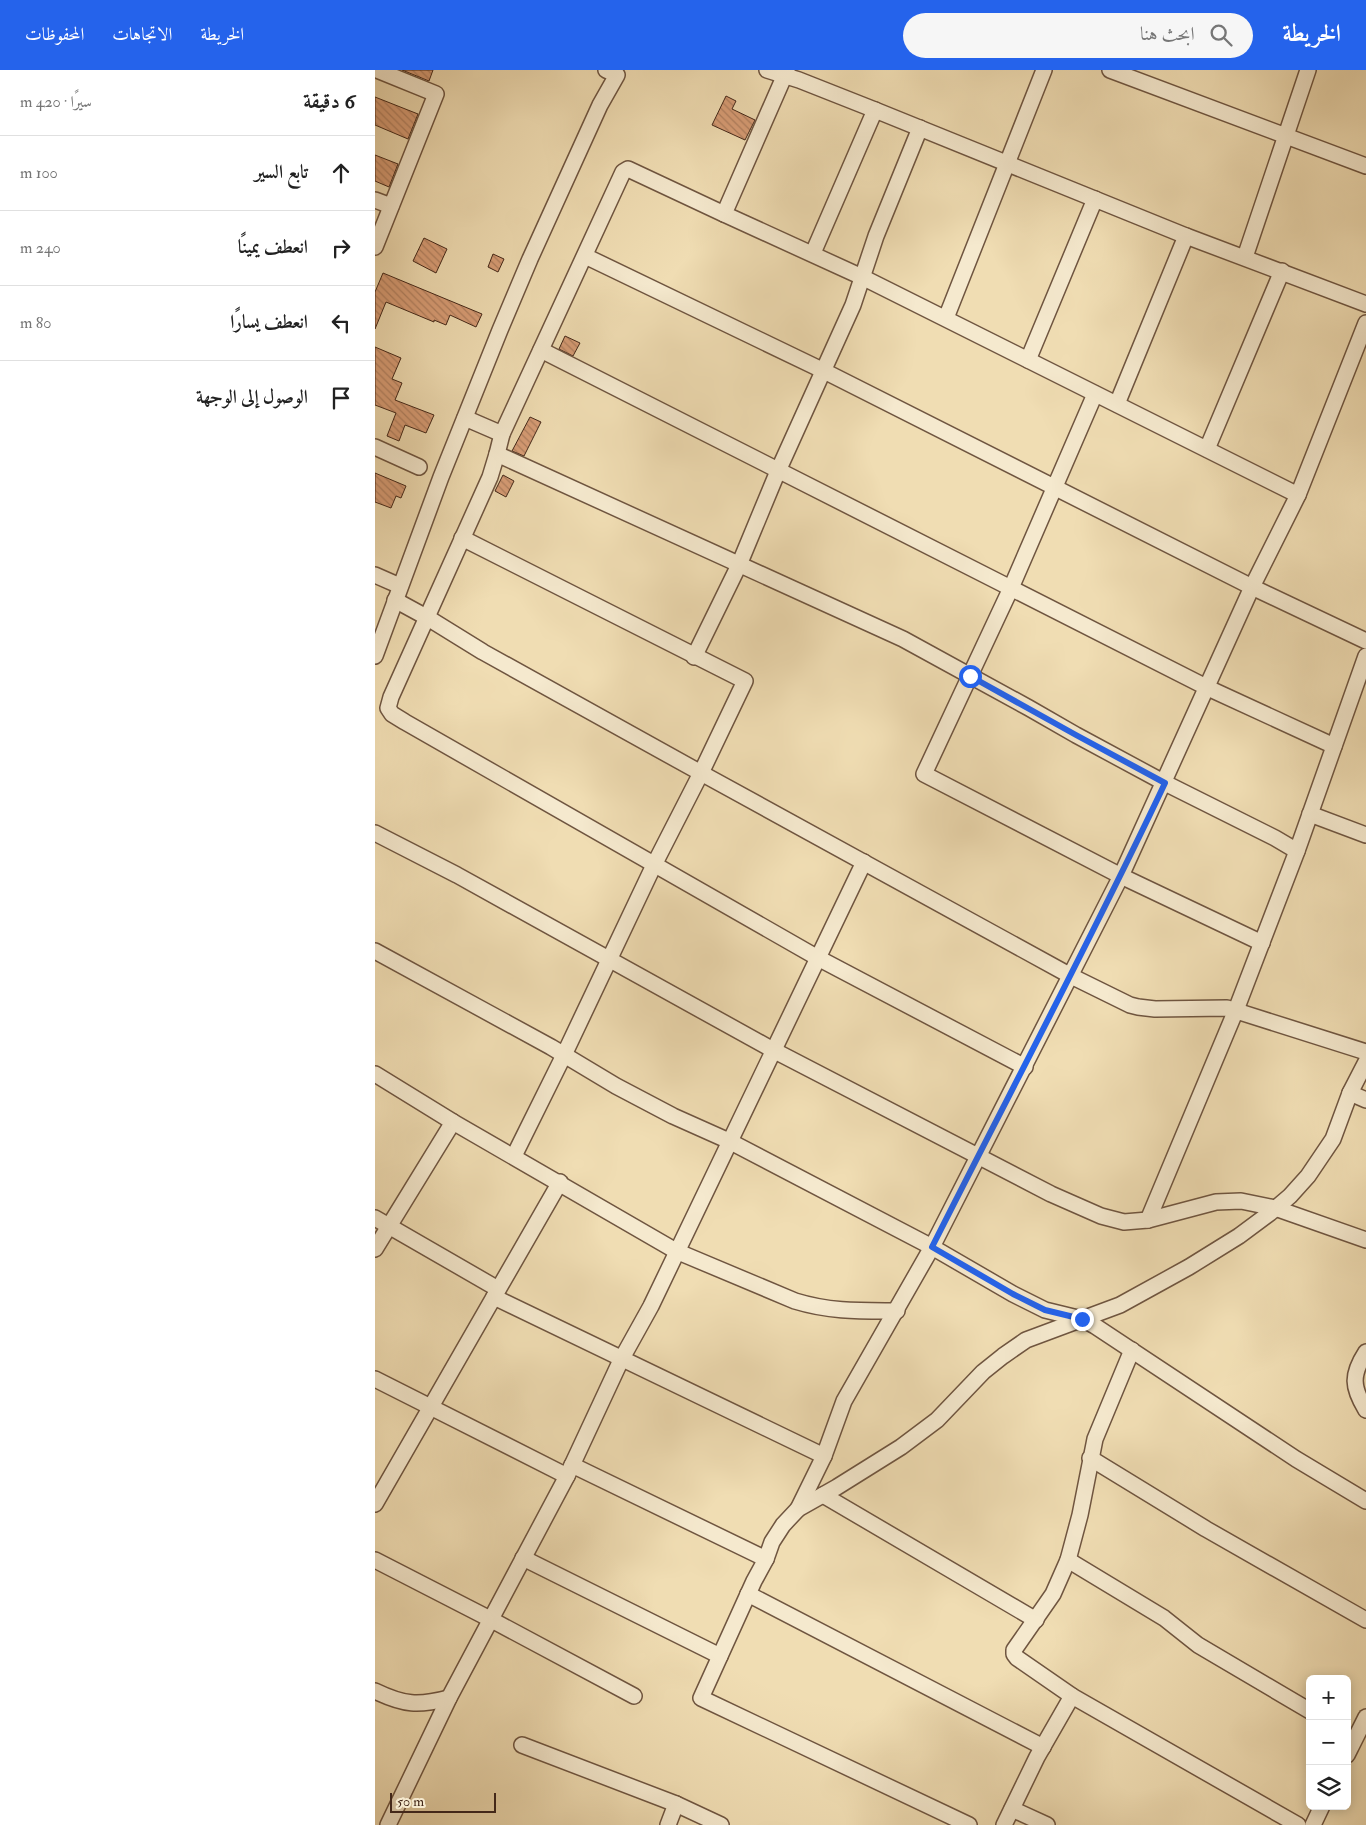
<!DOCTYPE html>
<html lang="ar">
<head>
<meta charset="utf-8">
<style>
  body { margin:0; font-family:"IM FELL Double Pica",Amiri,serif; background:#f6f6f6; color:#222; direction:rtl }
  .controls { position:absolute; right:15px; bottom:15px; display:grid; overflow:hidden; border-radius:8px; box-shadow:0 2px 12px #0003 }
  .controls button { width:45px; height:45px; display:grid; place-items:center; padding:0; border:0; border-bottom:1px solid #e0e0e0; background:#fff; color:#222; font:25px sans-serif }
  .scale { position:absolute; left:15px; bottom:12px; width:106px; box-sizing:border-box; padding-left:5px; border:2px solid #442819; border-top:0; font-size:14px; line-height:18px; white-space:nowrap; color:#442819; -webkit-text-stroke:4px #f5e9ce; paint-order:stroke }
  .stop { position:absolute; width:15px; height:15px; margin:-11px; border:4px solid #2563eb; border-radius:50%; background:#fff }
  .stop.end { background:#2563eb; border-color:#fff; box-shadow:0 1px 5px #0008 }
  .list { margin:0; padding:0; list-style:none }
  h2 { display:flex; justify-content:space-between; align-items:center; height:65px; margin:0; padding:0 20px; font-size:21px }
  h2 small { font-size:16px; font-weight:400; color:#767676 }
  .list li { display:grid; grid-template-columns:32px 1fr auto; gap:15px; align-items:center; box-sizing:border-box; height:75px; padding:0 20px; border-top:1px solid #e0e0e0 }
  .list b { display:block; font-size:19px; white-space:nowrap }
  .list em { font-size:16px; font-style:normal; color:#767676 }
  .icon { flex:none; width:28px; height:28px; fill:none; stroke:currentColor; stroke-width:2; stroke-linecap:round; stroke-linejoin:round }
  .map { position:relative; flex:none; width:991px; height:1755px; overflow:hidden; direction:ltr }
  header { display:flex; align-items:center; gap:30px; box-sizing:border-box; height:70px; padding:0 25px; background:#2563eb; color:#fff }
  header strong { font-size:24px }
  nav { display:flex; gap:28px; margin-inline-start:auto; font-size:18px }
  .search { width:350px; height:45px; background:#f6f6f6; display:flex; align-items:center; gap:12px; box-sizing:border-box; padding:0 18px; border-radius:28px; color:#767676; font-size:19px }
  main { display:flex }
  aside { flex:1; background:#fff }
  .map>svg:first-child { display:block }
</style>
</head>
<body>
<header>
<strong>الخريطة</strong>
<div class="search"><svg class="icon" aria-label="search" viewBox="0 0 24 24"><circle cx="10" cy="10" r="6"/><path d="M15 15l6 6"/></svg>ابحث هنا</div>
<nav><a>الخريطة</a><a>الاتجاهات</a><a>المحفوظات</a></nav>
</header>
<main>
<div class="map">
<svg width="991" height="1755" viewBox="0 0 991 1755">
  <defs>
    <pattern id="building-back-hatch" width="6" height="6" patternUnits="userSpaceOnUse" patternTransform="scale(1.25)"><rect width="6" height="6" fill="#d89d76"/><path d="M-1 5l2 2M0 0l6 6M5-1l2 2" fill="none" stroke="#b18060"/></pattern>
  </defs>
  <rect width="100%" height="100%" fill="#f0ddb3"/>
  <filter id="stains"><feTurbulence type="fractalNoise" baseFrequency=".004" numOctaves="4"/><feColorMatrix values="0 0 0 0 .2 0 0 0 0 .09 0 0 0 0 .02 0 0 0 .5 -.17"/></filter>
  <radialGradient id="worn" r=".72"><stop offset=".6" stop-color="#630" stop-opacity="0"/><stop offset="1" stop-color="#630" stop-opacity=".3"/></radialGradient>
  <!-- building -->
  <g fill="url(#building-back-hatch)" stroke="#442819">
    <polygon points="27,0 58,0 54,11"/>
    <polygon points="351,26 361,31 357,39 380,50 370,70 337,55"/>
    <polygon points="0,27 43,44 33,69 0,55"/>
    <polygon points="0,85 23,94 14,117 0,111"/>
    <polygon points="49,168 72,179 61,203 38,191"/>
    <polygon points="118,184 129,189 123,202 113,197"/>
    <polygon points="8,203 107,244 101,257 75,245 71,255 59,250 59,252 11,232 0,259 0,222"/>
    <polygon points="190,266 205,273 198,286 184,279"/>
    <polygon points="0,277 26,288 17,309 27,313 20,330 59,345 51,363 30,355 24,371 12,366 21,343 0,335"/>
    <polygon points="155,347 166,352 149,386 137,381"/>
    <polygon points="0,403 31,416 26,428 21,426 16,438 0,432"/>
    <polygon points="128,405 139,411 131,427 120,421"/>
  </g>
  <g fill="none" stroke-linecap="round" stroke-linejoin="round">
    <defs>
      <g id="minor">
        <polyline points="392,0 424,10 500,40 811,166 991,234"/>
        <polyline points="412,0 349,144 487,207 923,425"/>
        <polyline points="735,0 991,96"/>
        <polyline points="0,130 16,136"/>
        <polyline points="349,144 253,99 248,102 127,364 122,384 115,407 16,627 13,638 17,644 30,652 443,888 650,997"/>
        <polyline points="0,177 61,24 2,0"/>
        <polyline points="438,183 500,40"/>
        <polyline points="210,186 449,301 877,517 991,571"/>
        <polyline points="870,187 933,0"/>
        <polyline points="571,248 669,0"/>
        <polyline points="166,280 833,618 959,676"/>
        <polyline points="653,290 720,129"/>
        <polyline points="720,324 636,518 549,704 746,806 887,873"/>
        <polyline points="742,334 811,166"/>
        <polyline points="90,348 127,364"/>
        <polyline points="0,377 44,397"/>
        <polyline points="832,379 907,201"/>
        <polyline points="122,384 528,569 654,638 701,665 790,713 900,768 922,781"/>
        <polyline points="87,468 370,611 326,703 279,795 189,985 139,1086"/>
        <polyline points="0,505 25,516"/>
        <polyline points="20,530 53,548 108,582 326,703 696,906 755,935 763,937 780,939 852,938 991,982"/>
        <polyline points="0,586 66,407 125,260 155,189 225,35 242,5 231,0"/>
        <polyline points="319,587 364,495 403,401 478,235 501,166 545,58"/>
        <polyline points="935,744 991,765"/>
        <polyline points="0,763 82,805 398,980 676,1124 726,1146 749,1152 773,1150 841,1132 866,1131 900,1138 991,1170"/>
        <polyline points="0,881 176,977 241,1016 298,1046 354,1071 557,1177 638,1224 670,1240 707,1249 720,1256 921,1389 991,1431"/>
        <path d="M 0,1004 L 78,1052 L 301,1181 L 420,1231 C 456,1242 485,1241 522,1241"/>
        <polyline points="975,1023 991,1030"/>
        <polyline points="0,1148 123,1219"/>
        <polyline points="773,1150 861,940 922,781 991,586"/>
        <polyline points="0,1179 78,1052"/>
        <polyline points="119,1227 449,1386"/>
        <path d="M 991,1282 C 976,1305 977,1317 991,1340"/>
        <polyline points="0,1309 192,1406"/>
        <polyline points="715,1388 831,1459 991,1550"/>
        <polyline points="197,1395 391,1489"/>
        <polyline points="448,1425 661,1550"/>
        <polyline points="0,1434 185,1112"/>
        <polyline points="423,1439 449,1386 469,1331 557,1177 746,806 877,517 923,425 991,253"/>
        <polyline points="148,1488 345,1586"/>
        <polyline points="0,1490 115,1549 259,1626"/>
        <polyline points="693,1490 789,1548 823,1575 935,1641"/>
        <polyline points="373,1524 668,1677"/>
        <path d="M 0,1621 C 29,1635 43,1636 74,1628"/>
        <polyline points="697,1626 923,1755"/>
        <polyline points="147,1675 301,1734 346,1755"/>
        <polyline points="972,1685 991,1647"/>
        <polyline points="637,1739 672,1755"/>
        <polyline points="13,1755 74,1628 192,1406 246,1290 276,1236 489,792"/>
        <polyline points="293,1755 301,1734"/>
        <polyline points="594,1755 326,1628 379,1511 391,1489 397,1472 408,1455 423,1439 462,1417 526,1377 562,1350 608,1302 628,1286 651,1270 745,1235 814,1197 864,1166 895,1143 915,1126 933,1106 958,1069 975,1023 991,992"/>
        <polyline points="629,1755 662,1687 697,1626 642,1588 639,1584 639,1580 678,1524 693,1490 705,1445 720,1369 757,1280"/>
        <polyline points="938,1755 947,1736"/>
      </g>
    </defs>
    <!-- minor casing -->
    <use href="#minor" stroke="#6f5540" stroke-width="18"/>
    <!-- minor -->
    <use href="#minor" stroke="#f5e9ce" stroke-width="15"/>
  </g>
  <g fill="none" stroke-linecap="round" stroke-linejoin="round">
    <!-- route -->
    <path stroke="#2563eb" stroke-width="6" d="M 595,606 L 701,665 L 790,713 C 716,870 635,1022 557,1177 L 638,1224 L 670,1240 L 707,1249"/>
  </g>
  <rect width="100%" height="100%" filter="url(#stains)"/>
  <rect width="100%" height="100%" fill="url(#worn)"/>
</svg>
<div class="controls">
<button>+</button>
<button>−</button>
<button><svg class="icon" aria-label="layers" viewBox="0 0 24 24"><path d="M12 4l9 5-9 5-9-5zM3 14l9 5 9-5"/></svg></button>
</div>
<div class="scale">50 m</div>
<div class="stop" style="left:595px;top:606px"></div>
<div class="stop end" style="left:707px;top:1249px"></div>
</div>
<aside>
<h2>6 دقيقة<small>سيرًا · 420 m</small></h2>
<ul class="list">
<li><svg class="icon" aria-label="ahead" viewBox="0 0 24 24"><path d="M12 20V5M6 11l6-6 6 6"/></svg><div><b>تابع السير</b></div><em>100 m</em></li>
<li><svg class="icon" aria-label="right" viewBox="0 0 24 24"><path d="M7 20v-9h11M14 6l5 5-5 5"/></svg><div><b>انعطف يمينًا</b></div><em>240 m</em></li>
<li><svg class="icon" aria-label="left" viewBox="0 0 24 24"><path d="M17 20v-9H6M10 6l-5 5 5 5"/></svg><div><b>انعطف يسارًا</b></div><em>80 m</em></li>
<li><svg class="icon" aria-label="arrive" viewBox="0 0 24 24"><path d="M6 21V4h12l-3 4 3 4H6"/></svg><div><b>الوصول إلى الوجهة</b></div></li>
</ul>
</aside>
</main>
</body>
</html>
